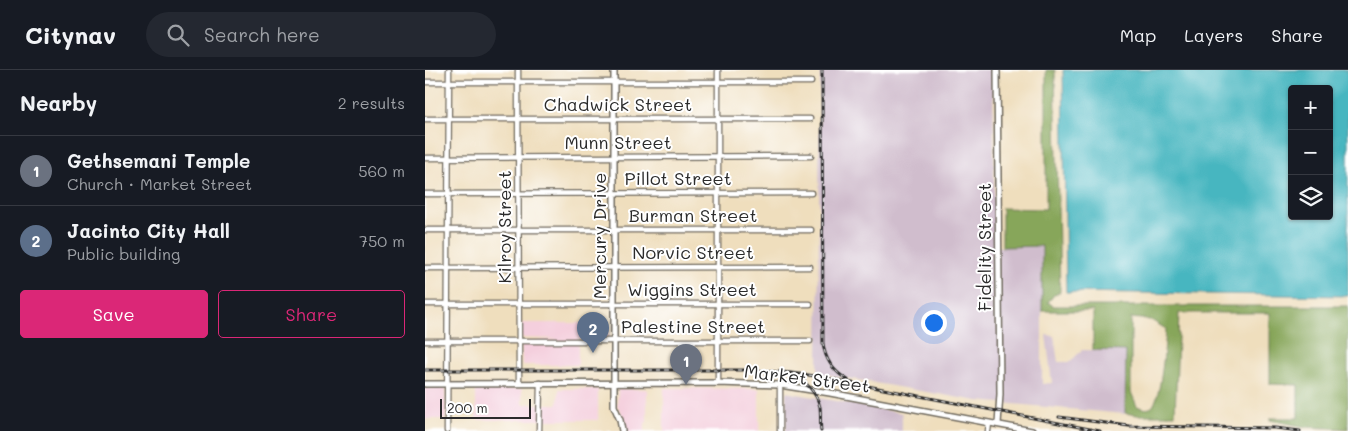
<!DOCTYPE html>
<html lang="en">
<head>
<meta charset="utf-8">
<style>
  body { margin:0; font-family:Mali,sans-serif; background:#242831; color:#f1f3f6 }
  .controls { position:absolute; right:15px; top:15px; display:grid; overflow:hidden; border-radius:5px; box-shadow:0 1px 4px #0004 }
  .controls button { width:45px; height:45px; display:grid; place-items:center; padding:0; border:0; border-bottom:1px solid #363941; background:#171b24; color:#f1f3f6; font:25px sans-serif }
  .scale { position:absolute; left:15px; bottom:12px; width:91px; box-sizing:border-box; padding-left:5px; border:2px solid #2b2b2b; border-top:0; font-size:14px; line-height:18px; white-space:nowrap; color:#2b2b2b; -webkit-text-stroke:4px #fff; paint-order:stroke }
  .you { position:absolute; left:508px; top:252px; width:18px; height:18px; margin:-12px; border:4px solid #fff; border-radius:50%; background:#1a73e8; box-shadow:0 0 0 8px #1a73e833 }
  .badge { display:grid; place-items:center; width:32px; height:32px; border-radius:50%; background:#db2777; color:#fff; font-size:16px; font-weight:700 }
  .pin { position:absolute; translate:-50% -41px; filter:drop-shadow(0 1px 2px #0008) }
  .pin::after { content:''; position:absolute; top:26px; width:18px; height:15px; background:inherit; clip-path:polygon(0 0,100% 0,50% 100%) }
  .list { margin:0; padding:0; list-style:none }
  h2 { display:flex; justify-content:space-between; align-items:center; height:65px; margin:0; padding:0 20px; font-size:21px }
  h2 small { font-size:16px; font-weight:400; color:#9ea1a6 }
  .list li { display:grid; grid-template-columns:32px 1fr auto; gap:15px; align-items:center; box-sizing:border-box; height:70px; padding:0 20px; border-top:1px solid #363941 }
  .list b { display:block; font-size:19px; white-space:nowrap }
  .list p { margin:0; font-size:16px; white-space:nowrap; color:#9ea1a6 }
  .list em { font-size:16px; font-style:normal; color:#9ea1a6 }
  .actions { display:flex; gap:10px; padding:15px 20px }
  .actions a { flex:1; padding:11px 0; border:1px solid #db2777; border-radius:5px; text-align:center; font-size:18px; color:#db2777 }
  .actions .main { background:#db2777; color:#fff }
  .icon { flex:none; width:28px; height:28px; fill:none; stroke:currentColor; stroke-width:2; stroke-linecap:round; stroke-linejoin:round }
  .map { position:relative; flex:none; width:923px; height:361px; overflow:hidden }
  header { display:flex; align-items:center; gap:30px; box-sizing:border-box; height:70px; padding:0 25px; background:#171b24; border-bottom:1px solid #363941 }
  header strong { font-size:24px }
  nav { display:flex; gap:28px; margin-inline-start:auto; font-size:18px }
  .search { width:350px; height:45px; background:#242831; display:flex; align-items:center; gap:12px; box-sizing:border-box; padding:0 18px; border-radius:28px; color:#9ea1a6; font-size:19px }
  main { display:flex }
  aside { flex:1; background:#171b24 }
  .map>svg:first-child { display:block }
</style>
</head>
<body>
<header>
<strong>Citynav</strong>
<div class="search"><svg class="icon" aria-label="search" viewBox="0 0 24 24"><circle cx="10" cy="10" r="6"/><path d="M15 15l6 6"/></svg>Search here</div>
<nav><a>Map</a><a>Layers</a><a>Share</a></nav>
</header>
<main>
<aside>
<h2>Nearby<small>2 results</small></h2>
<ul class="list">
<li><span class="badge" style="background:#6b7280">1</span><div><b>Gethsemani Temple</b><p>Church · Market Street</p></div><em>560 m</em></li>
<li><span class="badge" style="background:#5c6f8a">2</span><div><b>Jacinto City Hall</b><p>Public building</p></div><em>750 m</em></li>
</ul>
<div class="actions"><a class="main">Save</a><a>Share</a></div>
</aside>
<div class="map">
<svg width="923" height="361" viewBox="0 0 923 361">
  <rect width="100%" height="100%" fill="#fff"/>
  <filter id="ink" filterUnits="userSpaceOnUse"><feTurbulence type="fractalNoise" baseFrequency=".02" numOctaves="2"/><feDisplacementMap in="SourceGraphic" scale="10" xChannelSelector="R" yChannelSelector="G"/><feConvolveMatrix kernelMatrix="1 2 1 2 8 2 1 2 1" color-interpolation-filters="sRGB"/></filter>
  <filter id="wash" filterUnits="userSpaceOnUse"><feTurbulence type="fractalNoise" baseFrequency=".0096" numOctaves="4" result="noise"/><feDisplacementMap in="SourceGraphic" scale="20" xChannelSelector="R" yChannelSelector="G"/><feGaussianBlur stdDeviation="1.12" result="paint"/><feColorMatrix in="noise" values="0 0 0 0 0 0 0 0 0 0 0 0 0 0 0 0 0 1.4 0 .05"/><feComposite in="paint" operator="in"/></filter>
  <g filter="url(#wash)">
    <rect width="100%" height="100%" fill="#efdebd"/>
    <!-- built -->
    <g fill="#f4cfdd">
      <polygon points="96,253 184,253 184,268 153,269 153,295 97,295 96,272 134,269 96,268"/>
      <polygon points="0,318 20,318 21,349 0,349"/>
      <polygon points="239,318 334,319 334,361 239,361"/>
      <polygon points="51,319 97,319 97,334 133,334 134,319 173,319 173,350 51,350"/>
      <polygon points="193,319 222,319 222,352 220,353 220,361 200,361 200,351 192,335"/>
    </g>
    <!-- industrial -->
    <g fill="#d0bdcd">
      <polygon points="395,0 568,0 570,177 617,176 617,314 627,313 621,265 629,266 633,292 645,292 657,280 701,281 700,344 553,331 393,303"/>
      <polygon points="361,322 477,343 477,361 361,361"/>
    </g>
    <!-- forest -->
    <path fill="#87a65a" stroke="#596842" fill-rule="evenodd" d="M 621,0 L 630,0 L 635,222 L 629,225 L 623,232 L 628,236 L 923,236 L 923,359 L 881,357 L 845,350 L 845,348 L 873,348 L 873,315 L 845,314 L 845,243 L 754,243 L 750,345 L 712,345 L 700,343 L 701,281 L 668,280 L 668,241 L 617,241 L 617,176 L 577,177 L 577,138 L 621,139 ZM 706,248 L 726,250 L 741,259 C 740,273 736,329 727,337 C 722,340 717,338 712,336 L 706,322 Z"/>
    <!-- water -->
    <path fill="#47b6c0" stroke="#397076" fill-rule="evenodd" d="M 638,0 L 923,0 L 923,226 L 641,222 ZM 867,19 L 904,19 L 904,146 L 867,146 Z"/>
  </g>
  <g filter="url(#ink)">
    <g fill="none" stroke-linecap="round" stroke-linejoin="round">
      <defs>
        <g id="minor">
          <polyline points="93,0 94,313"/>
          <polyline points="293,0 293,313"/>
          <polyline points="0,12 386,12"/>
          <polyline points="0,49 385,49"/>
          <polyline points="0,88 386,86"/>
          <polyline points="0,124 386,123"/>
          <polyline points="0,160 386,160"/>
          <polyline points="0,198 385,197"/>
          <polyline points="0,234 385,234"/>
          <polyline points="0,271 385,271"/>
          <polyline points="355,315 355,361"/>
          <polyline points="22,361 24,0"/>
          <polyline points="114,361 115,313"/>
          <polyline points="563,361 564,353"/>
        </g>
        <g id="major">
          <polyline points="189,0 189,336 195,350 197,361"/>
          <polyline points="572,0 575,324 573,354"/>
          <polyline points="0,314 293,313 355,315 405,323 607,361"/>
        </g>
      </defs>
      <!-- minor casing -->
      <use href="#minor" stroke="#706a5e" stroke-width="7"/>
      <!-- major casing -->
      <use href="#major" stroke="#706a5e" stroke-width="8"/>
      <!-- minor -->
      <use href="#minor" stroke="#fff" stroke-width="4.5"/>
      <!-- major -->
      <use href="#major" stroke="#fff" stroke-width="5"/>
      <defs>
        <g id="rail">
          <path d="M 397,0 L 398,273 C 400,290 408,301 423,310"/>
          <polyline points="0,300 324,300 357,302 391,306 675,361"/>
          <path d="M 367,305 C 380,309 392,324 395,337 C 396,345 395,353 396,361"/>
          <polyline points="634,347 704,356 850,358 875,361"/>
        </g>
      </defs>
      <!-- rail casing -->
      <use href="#rail" stroke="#2b2b2b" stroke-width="3"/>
      <!-- rail -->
      <use href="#rail" stroke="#fff" stroke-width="1" stroke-dasharray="4" stroke-linecap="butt"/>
    </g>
  </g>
  <g text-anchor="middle" stroke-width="4" stroke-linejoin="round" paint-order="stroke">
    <!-- street labels -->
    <g font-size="18" fill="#2b2b2b" stroke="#fff">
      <text x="193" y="41">Chadwick Street</text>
      <text x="193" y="79">Munn Street</text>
      <text x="253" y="115">Pillot Street</text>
      <text x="268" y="152">Burman Street</text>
      <text transform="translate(80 157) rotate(-90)" y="6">Kilroy Street</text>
      <text transform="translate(175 166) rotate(-90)" y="6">Mercury Drive</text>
      <text transform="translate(560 177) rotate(-90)" y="6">Fidelity Street</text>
      <text x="268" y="189">Norvic Street</text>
      <text x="267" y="226">Wiggins Street</text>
      <text x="268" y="263">Palestine Street</text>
      <text transform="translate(382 309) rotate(7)" y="6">Market Street</text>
    </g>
  </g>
</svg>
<div class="controls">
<button>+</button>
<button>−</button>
<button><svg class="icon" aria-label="layers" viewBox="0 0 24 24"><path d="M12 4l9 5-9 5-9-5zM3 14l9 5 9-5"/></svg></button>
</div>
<div class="scale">200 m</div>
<div class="you"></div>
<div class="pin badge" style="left:261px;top:315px;background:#6b7280">1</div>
<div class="pin badge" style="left:168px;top:283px;background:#5c6f8a">2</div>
</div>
</main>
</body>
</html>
